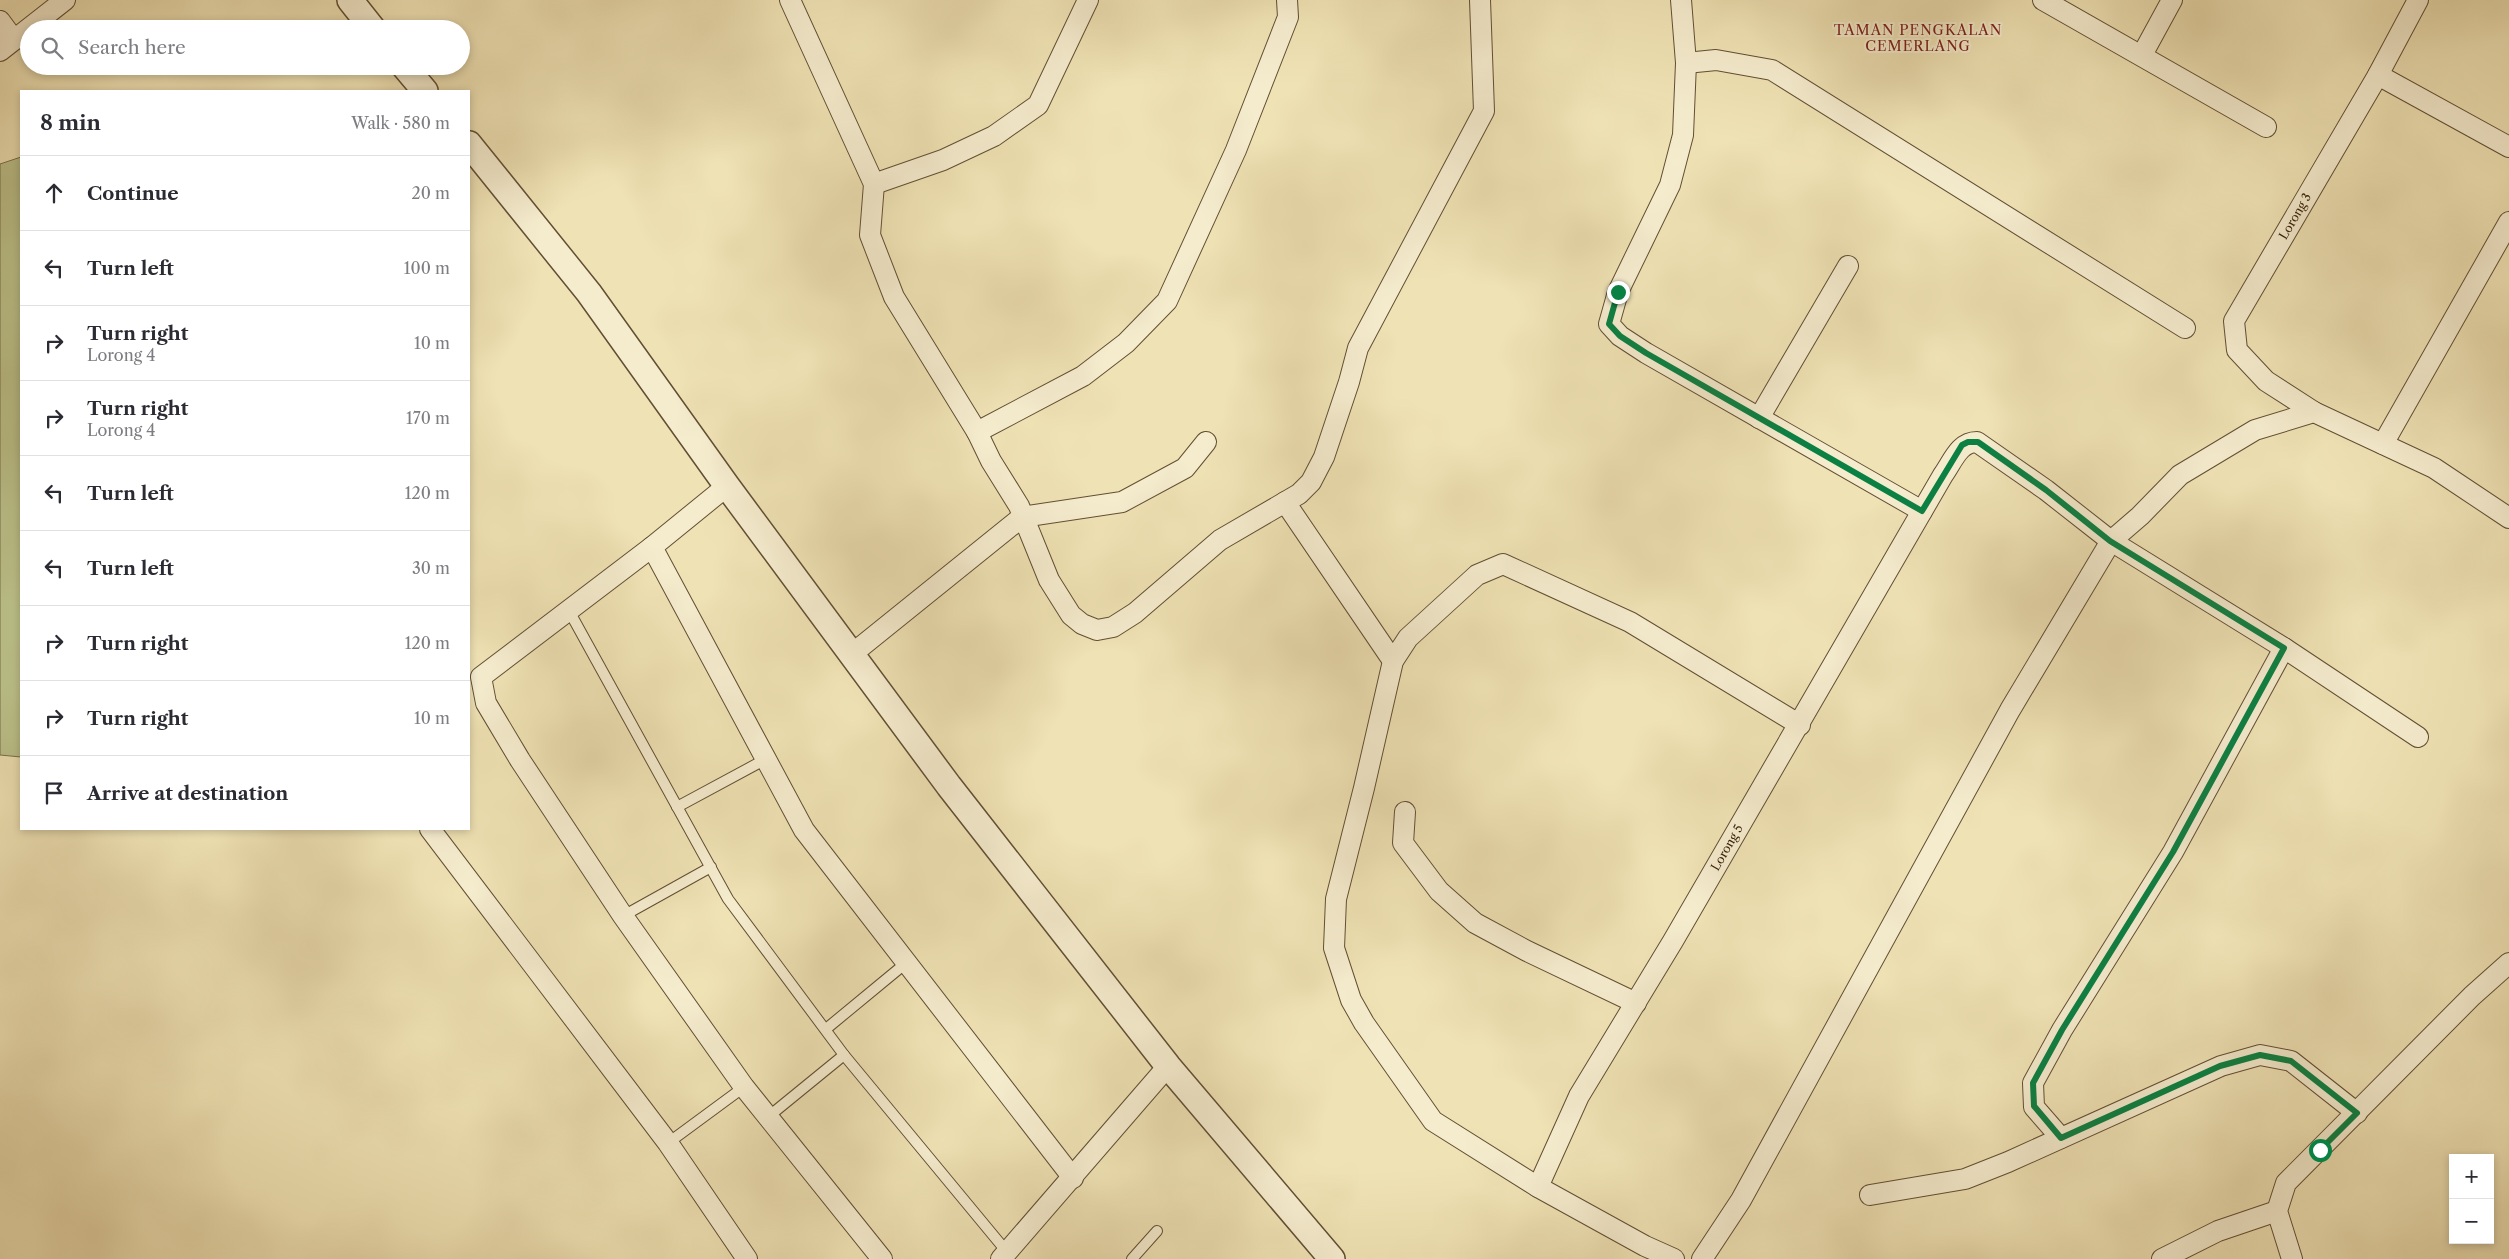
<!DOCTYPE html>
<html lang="en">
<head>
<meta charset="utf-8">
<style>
  body { margin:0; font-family:"Libre Caslon Text",serif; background:#f7f7f7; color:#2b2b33 }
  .controls { position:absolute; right:15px; bottom:15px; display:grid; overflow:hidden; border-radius:0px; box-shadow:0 2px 8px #0003 }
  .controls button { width:45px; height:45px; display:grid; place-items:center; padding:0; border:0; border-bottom:1px solid #e1e1e2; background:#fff; color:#2b2b33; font:25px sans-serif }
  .stop { position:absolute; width:15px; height:15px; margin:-11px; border:4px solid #0b8043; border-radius:50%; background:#fff }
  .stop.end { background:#0b8043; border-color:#fff; box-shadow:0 1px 5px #0008 }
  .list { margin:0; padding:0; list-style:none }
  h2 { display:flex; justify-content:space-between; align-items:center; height:65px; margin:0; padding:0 20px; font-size:21px }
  h2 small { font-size:16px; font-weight:400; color:#7c7c81 }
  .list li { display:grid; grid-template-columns:32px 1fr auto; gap:15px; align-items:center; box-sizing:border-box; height:75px; padding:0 20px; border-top:1px solid #e1e1e2 }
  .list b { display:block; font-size:19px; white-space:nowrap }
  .list p { margin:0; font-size:16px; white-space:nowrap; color:#7c7c81 }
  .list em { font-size:16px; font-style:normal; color:#7c7c81 }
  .icon { flex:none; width:28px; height:28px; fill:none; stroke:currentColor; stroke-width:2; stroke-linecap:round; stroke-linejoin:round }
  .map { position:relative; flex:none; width:2509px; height:1259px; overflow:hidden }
  .search { position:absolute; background:#fff; box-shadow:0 2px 8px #0003; left:20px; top:20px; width:450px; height:55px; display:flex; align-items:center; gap:12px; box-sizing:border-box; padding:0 18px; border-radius:28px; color:#7c7c81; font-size:19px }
  .panel { position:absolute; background:#fff; box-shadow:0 2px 8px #0003; left:20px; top:90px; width:450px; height:740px; border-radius:0px }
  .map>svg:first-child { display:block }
</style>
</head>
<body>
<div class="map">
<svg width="2509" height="1259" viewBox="0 0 2509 1259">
  <rect width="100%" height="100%" fill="#efe2b4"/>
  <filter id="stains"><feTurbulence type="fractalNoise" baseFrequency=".004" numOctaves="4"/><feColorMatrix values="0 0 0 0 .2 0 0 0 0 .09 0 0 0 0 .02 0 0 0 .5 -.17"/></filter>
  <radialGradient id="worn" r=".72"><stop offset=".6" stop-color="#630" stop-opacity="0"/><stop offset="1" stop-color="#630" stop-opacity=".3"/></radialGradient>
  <!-- green -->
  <polygon fill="#bcc28b" stroke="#78704a" points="21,157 21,757 0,755 0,164"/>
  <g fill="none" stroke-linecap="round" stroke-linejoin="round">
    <defs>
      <g id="service">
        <polyline points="568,609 728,899 844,1055 1007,1252"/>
        <polyline points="677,807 766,759"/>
        <polyline points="623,916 711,867"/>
        <polyline points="826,1029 906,963"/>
        <polyline points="768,1117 844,1055"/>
        <polyline points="668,1143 744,1087"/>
        <polyline points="1132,1259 1157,1231"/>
      </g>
      <g id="minor">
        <polyline points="790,0 874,184 870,235 894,297 977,432 991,461 1019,506 1049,580 1071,615 1082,624 1097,630 1113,627 1135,613 1220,540 1299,494 1311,482 1324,457 1349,382 1358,348 1484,111 1480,0"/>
        <polyline points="1681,0 1686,63 1683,135 1670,185 1618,292 1609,324 1620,336 1646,353 1922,511"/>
        <polyline points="2043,0 2266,127"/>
        <polyline points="0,21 14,40"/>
        <polyline points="0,51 65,0"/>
        <polyline points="2142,55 2172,0"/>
        <polyline points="1686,63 1716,60 1772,70 2185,328"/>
        <polyline points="2378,75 2509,147"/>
        <polyline points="874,184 943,160 994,136 1038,105 1088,0"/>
        <path id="s1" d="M 2314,412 L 2266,381 L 2237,350 L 2234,321 L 2378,75 L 2418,0"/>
        <polyline points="1759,418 1848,266"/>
        <polyline points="977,432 1083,376 1126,343 1167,301 1236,150 1288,17 1287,0"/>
        <polyline points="2383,444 2509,222"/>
        <polyline points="727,486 652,547 481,677 486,703 520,760 623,916 744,1087 882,1259"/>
        <polyline points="1285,502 1393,661"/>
        <polyline points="652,547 804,830 1073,1178"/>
        <polyline points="852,654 1022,517 1122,502 1185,468 1206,442"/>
        <polyline points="1405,812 1403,843 1439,891 1475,923 1527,951 1636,1003"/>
        <polyline points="430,829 668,1143 747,1259"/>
        <polyline points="2061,1138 2034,1107 2033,1083 2062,1030 2173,852 2284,648"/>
        <path id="s2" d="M 1538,1187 L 1579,1096 L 1673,941 L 1943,475 C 1953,461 1959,442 1977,442 L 2046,490 L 2111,541 L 2284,648 L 2418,737"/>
        <polyline points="1870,1195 1965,1179 2008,1162 2221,1066 2260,1055 2291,1061 2357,1113"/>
        <polyline points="1001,1259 1168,1066"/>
        <polyline points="1674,1259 1645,1246 1538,1187 1433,1121 1364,1023 1351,1000 1334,948 1336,899 1364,788 1393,661 1408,638 1477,575 1503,564 1630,622 1800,725"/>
        <polyline points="1702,1259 1741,1200 2010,710 2111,541 2140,516 2180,475 2255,430 2314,412 2434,468 2509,518"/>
        <polyline points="2162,1259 2218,1231 2277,1211"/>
        <polyline points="2292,1259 2277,1211 2286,1183 2472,996 2509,963"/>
      </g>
      <g id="tertiary">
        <polyline points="350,0 373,29"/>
        <polyline points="404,66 425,91"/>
        <polyline points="469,144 589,293 727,486 949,786 1168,1066 1332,1259"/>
      </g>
    </defs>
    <!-- service casing -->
    <use href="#service" stroke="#624f33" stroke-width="12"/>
    <!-- minor casing -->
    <use href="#minor" stroke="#624f33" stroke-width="22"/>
    <!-- tertiary casing -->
    <use href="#tertiary" stroke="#624f33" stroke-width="28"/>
    <!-- service -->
    <use href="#service" stroke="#f5ecce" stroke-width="10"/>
    <!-- minor -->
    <use href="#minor" stroke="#f5ecce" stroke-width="20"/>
    <!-- tertiary -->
    <use href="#tertiary" stroke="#f5ecce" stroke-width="25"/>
  </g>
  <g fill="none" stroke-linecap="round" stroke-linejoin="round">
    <!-- route -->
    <polyline stroke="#0b8043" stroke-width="6" points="1618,292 1609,324 1620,336 1646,353 1922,511 1962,445 1968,442 1978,442 2046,490 2110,541 2284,648 2173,852 2062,1030 2033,1083 2034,1106 2061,1138 2220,1066 2260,1055 2291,1061 2357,1113 2320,1150"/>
  </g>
  <g text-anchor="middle" stroke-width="4" stroke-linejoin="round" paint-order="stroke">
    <!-- street labels -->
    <g font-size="12" fill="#331e08" stroke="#f5ecce">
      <text dy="4" stroke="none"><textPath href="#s1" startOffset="250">Lorong 3</textPath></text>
      <text dy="4" stroke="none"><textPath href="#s2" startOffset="389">Lorong 5</textPath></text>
    </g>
    <!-- neighbourhood labels -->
    <g font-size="14" letter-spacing="1" fill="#7a1f14" stroke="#f5ecce">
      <text x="1918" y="35">TAMAN PENGKALAN<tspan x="1918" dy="16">CEMERLANG</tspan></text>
    </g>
  </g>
  <rect width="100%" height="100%" filter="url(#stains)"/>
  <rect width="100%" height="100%" fill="url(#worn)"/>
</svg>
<div class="controls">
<button>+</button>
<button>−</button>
</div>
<div class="stop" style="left:2320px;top:1150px"></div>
<div class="stop end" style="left:1618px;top:292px"></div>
<div class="search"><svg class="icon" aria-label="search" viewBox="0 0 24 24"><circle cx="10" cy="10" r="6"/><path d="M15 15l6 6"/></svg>Search here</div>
<section class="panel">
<h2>8 min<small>Walk · 580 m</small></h2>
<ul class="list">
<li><svg class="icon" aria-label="ahead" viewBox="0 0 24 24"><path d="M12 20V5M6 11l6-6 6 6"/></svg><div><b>Continue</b></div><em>20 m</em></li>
<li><svg class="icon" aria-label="left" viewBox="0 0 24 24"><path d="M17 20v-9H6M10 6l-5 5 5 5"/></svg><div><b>Turn left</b></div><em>100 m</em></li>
<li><svg class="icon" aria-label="right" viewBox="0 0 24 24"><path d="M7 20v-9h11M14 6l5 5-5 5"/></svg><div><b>Turn right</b><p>Lorong 4</p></div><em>10 m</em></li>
<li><svg class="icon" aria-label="right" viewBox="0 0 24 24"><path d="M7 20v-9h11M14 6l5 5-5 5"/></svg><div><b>Turn right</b><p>Lorong 4</p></div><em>170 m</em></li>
<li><svg class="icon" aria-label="left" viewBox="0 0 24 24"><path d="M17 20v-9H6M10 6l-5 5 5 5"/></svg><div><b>Turn left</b></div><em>120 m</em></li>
<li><svg class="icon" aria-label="left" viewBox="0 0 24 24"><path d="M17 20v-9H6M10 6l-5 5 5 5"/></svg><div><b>Turn left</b></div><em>30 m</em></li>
<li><svg class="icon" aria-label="right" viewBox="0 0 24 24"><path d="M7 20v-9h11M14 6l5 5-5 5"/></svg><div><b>Turn right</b></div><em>120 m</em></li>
<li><svg class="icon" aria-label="right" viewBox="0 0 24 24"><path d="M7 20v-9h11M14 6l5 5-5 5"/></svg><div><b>Turn right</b></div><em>10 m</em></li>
<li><svg class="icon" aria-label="arrive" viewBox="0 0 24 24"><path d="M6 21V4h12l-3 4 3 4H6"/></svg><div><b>Arrive at destination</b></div></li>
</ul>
</section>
</div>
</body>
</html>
